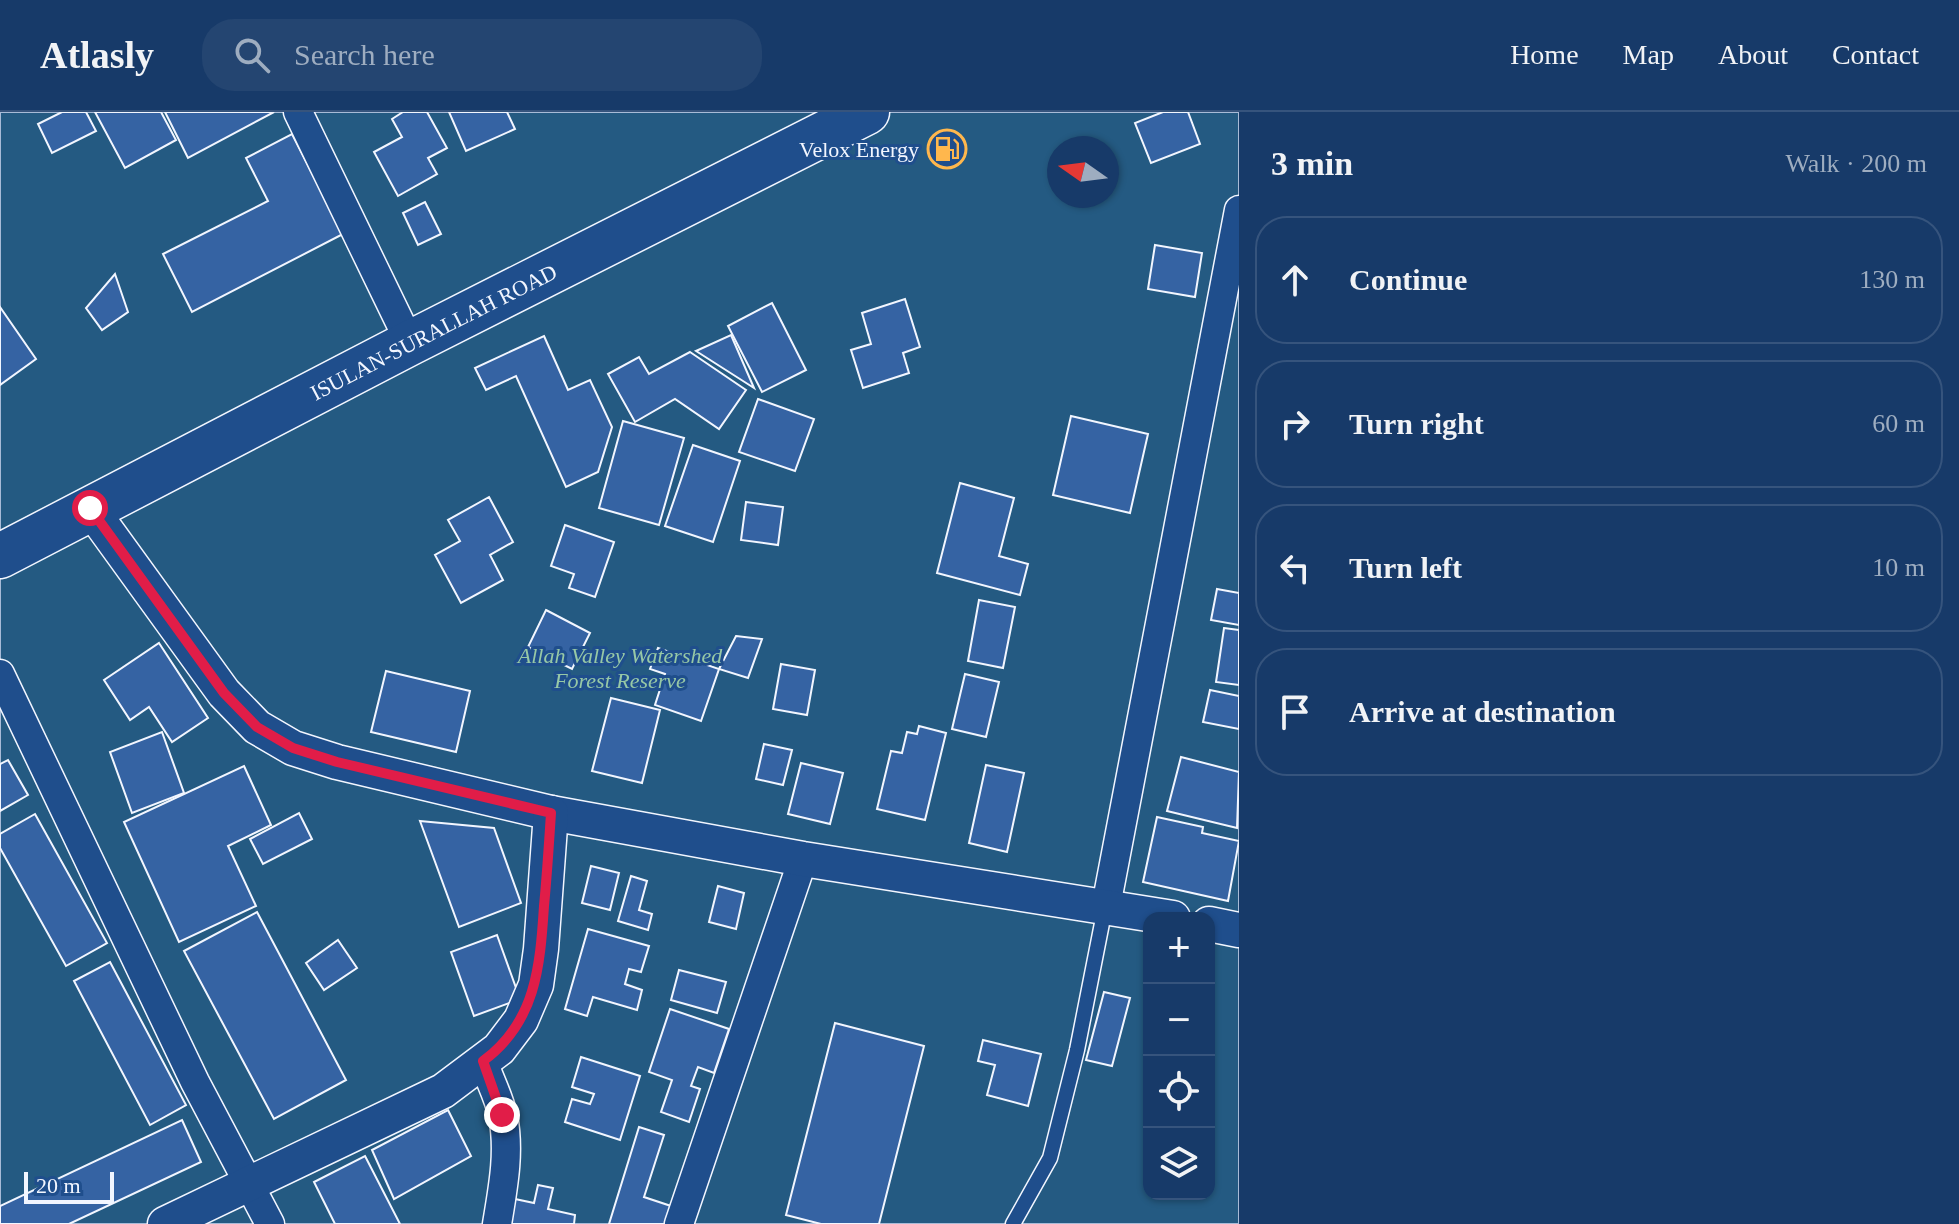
<!DOCTYPE html>
<html lang="en">
<head>
<meta charset="utf-8">
<style>
  body { margin:0; font-family:"Times New Roman",serif; background:#244571; color:#f1f3f6 }
  .controls { position:absolute; right:24px; bottom:24px; display:grid; overflow:hidden; border-radius:16px; box-shadow:0 2px 6px #0004 }
  .controls button { width:72px; height:72px; display:grid; place-items:center; padding:0; border:0; border-bottom:2px solid #36547d; background:#173a69; color:#f1f3f6; font:40px sans-serif }
  .compass { position:absolute; left:1047px; top:24px; width:72px; height:72px; border-radius:50%; background:#173a69; box-shadow:0 2px 6px #0004; rotate:284deg }
  .scale { position:absolute; left:24px; bottom:20px; width:90px; box-sizing:border-box; padding-left:8px; border:4px solid #f2f6ff; border-top:0; font-size:22px; line-height:28px; white-space:nowrap; color:#f2f6ff; -webkit-text-stroke:6px #1f4e8c; paint-order:stroke }
  .stop { position:absolute; width:24px; height:24px; margin:-18px; border:6px solid #e11d48; border-radius:50%; background:#fff }
  .stop.end { background:#e11d48; border-color:#fff; box-shadow:0 2px 8px #0008 }
  .list { margin:0; padding:0; list-style:none }
  h2 { display:flex; justify-content:space-between; align-items:center; height:104px; margin:0; padding:0 32px; font-size:34px }
  h2 small { font-size:26px; font-weight:400; color:#9eadc0 }
  .list li { display:grid; grid-template-columns:52px 1fr auto; gap:24px; align-items:center; box-sizing:border-box; height:128px; margin:0 16px 16px; padding:0 16px; border:2px solid #36547d; border-radius:32px }
  .list b { display:block; font-size:30px; white-space:nowrap }
  .list em { font-size:26px; font-style:normal; color:#9eadc0 }
  .icon { flex:none; width:44px; height:44px; fill:none; stroke:currentColor; stroke-width:2; stroke-linecap:round; stroke-linejoin:round }
  .map { position:relative; flex:none; width:1239px; height:1112px; overflow:hidden }
  header { display:flex; align-items:center; gap:48px; box-sizing:border-box; height:112px; padding:0 40px; background:#173a69; border-bottom:2px solid #36547d }
  header strong { font-size:38px }
  nav { display:flex; gap:44px; margin-inline-start:auto; font-size:28px }
  .search { width:560px; height:72px; background:#244571; display:flex; align-items:center; gap:20px; box-sizing:border-box; padding:0 28px; border-radius:32px; color:#9eadc0; font-size:30px }
  main { display:flex }
  aside { flex:1; background:#173a69 }
  .map>svg:first-child { display:block }
</style>
</head>
<body>
<header>
<strong>Atlasly</strong>
<div class="search"><svg class="icon" aria-label="search" viewBox="0 0 24 24"><circle cx="10" cy="10" r="6"/><path d="M15 15l6 6"/></svg>Search here</div>
<nav><a>Home</a><a>Map</a><a>About</a><a>Contact</a></nav>
</header>
<main>
<div class="map">
<svg width="1239" height="1112" viewBox="0 0 1239 1112">
  <rect width="100%" height="100%" fill="#1f4e8c"/>
  <!-- green -->
  <path fill="#245a82" stroke="#a8bbd7" stroke-width="2" fill-rule="evenodd" d="M 0,0 L 1239,0 L 1239,1112 L 0,1112 ZM 1059,36 L 1107,36 L 1107,84 L 1059,84 ZM 1149,806 L 1209,806 L 1209,1082 L 1149,1082 Z"/>
  <!-- building -->
  <g fill="#3563a3" stroke="#f2f6ff" stroke-width="2">
    <polygon points="62,0 86,0 96,19 52,41 38,12"/>
    <polygon points="95,0 161,0 176,28 125,56"/>
    <polygon points="165,0 274,0 188,46"/>
    <polygon points="403,0 427,0 447,36 428,46 437,62 398,84 374,40 402,25 392,7"/>
    <polygon points="449,0 507,0 515,17 466,39"/>
    <polygon points="1163,0 1188,0 1200,32 1151,51 1135,11"/>
    <polygon points="292,22 343,122 192,200 163,142 268,89 246,46"/>
    <polygon points="425,90 441,122 418,133 403,101"/>
    <polygon points="1155,133 1202,141 1195,185 1148,177"/>
    <polygon points="115,162 128,200 102,218 86,196"/>
    <polygon points="905,187 920,235 903,241 909,261 863,276 851,238 871,232 862,201"/>
    <polygon points="772,191 806,258 762,280 728,214"/>
    <polygon points="0,195 36,247 0,273"/>
    <polygon points="731,223 754,276 696,239"/>
    <polygon points="544,224 568,278 590,268 612,315 598,360 566,375 516,264 486,278 475,256"/>
    <polygon points="690,240 746,278 719,317 675,287 635,310 608,262 639,245 649,262"/>
    <polygon points="758,287 814,307 795,359 739,340"/>
    <polygon points="1071,304 1148,322 1130,401 1053,383"/>
    <polygon points="623,309 684,326 659,413 599,396"/>
    <polygon points="693,333 740,349 713,430 665,414"/>
    <polygon points="960,371 1014,386 999,444 1028,452 1020,483 937,461"/>
    <polygon points="489,385 513,430 490,443 503,468 461,491 435,443 460,429 448,408"/>
    <polygon points="746,390 783,395 778,433 741,428"/>
    <polygon points="565,413 614,430 595,485 569,476 574,462 551,454"/>
    <polygon points="1217,477 1239,481 1239,513 1211,508"/>
    <polygon points="979,488 1015,495 1003,556 968,549"/>
    <polygon points="546,498 590,521 572,557 528,535"/>
    <polygon points="1224,516 1239,518 1239,573 1216,570"/>
    <polygon points="736,524 762,527 748,566 719,557"/>
    <polygon points="159,531 208,606 172,630 149,595 130,608 104,568"/>
    <polygon points="658,536 719,557 701,609 655,593 665,562 650,557"/>
    <polygon points="781,552 815,558 807,603 773,597"/>
    <polygon points="386,559 470,579 456,640 371,620"/>
    <polygon points="965,562 999,570 986,625 952,617"/>
    <polygon points="1210,578 1239,584 1239,617 1203,610"/>
    <polygon points="611,586 660,598 642,671 592,659"/>
    <polygon points="919,614 946,621 925,708 877,697 891,639 902,641 907,620 917,622"/>
    <polygon points="162,620 184,681 132,701 110,640"/>
    <polygon points="764,632 792,638 783,673 756,667"/>
    <polygon points="1181,645 1239,660 1237,716 1167,699"/>
    <polygon points="8,648 28,683 0,699 0,652"/>
    <polygon points="801,651 843,661 830,712 788,702"/>
    <polygon points="986,653 1024,661 1007,740 969,731"/>
    <polygon points="244,654 271,713 228,734 256,794 179,830 124,710"/>
    <polygon points="299,701 312,727 263,752 250,727"/>
    <polygon points="35,702 107,831 66,854 0,736 0,722"/>
    <polygon points="1157,705 1203,715 1202,721 1239,729 1228,789 1143,770"/>
    <polygon points="420,709 494,716 521,791 459,815"/>
    <polygon points="591,754 619,761 610,798 582,791"/>
    <polygon points="631,764 647,769 639,798 652,802 648,818 618,809"/>
    <polygon points="718,774 744,781 736,817 709,810"/>
    <polygon points="257,800 346,968 274,1007 184,839"/>
    <polygon points="588,817 649,834 641,860 629,857 625,872 642,878 637,898 593,885 587,904 565,897"/>
    <polygon points="497,823 520,887 474,904 451,840"/>
    <polygon points="338,828 357,856 324,878 306,851"/>
    <polygon points="110,850 186,993 150,1013 74,869"/>
    <polygon points="679,858 726,870 717,901 671,888"/>
    <polygon points="1104,880 1130,886 1112,954 1086,948"/>
    <polygon points="670,897 729,917 714,961 698,955 691,974 700,977 689,1010 661,1000 672,968 649,960"/>
    <polygon points="835,911 924,934 879,1112 821,1112 786,1103"/>
    <polygon points="983,928 1041,942 1028,994 987,983 995,953 978,949"/>
    <polygon points="581,945 640,964 620,1028 565,1010 572,987 590,992 594,982 572,975"/>
    <polygon points="448,998 471,1044 394,1087 372,1038"/>
    <polygon points="182,1008 201,1050 69,1112 0,1112 0,1094"/>
    <polygon points="639,1015 664,1023 644,1085 674,1095 669,1112 609,1112"/>
    <polygon points="365,1044 400,1112 335,1112 314,1070"/>
    <polygon points="538,1073 553,1076 548,1097 575,1103 574,1112 510,1112 515,1087 534,1091"/>
  </g>
  <g fill="none" stroke-linecap="round" stroke-linejoin="round">
    <defs>
      <polyline id="service" points="1013,1112 1050,1046 1077,938 1105,796"/>
      <g id="minor">
        <polyline points="298,0 410,231"/>
        <polyline points="0,562 195,970 270,1112"/>
        <polyline points="1106,794 1239,98"/>
        <path d="M 483,949 C 489,967 499,985 503,1004 C 510,1040 503,1076 497,1112"/>
        <polyline points="679,1112 803,747"/>
      </g>
      <g id="tertiary">
        <polyline points="90,396 224,581 257,615 293,636 337,650 551,701 803,747 1173,806"/>
        <polyline points="1209,812 1239,818"/>
        <polyline points="165,1112 443,979 499,937 521,908 536,873 541,837 551,701"/>
      </g>
      <g id="trunk">
        <path id="s1" d="M 0,444 L 410,231 L 867,0"/>
      </g>
    </defs>
    <!-- service casing -->
    <use href="#service" stroke="#f2f6ff" stroke-width="17"/>
    <!-- minor casing -->
    <use href="#minor" stroke="#f2f6ff" stroke-width="31"/>
    <!-- tertiary casing -->
    <use href="#tertiary" stroke="#f2f6ff" stroke-width="37"/>
    <!-- trunk casing -->
    <use href="#trunk" stroke="#f2f6ff" stroke-width="47"/>
    <!-- service -->
    <use href="#service" stroke="#1f4e8c" stroke-width="14"/>
    <!-- minor -->
    <use href="#minor" stroke="#1f4e8c" stroke-width="28"/>
    <!-- tertiary -->
    <use href="#tertiary" stroke="#1f4e8c" stroke-width="34"/>
    <!-- trunk -->
    <use href="#trunk" stroke="#1f4e8c" stroke-width="44"/>
  </g>
  <g fill="none" stroke-linecap="round" stroke-linejoin="round">
    <!-- route -->
    <path stroke="#e11d48" stroke-width="10" d="M 90,396 L 224,581 L 257,615 L 293,636 L 337,650 L 551,701 C 549,732 547,763 544,794 C 540,855 536,910 483,949 L 502,1003"/>
  </g>
  <!-- icons -->
  <defs>
    <symbol id="fuel-ring" viewBox="-11 -11 22 22"><circle r="9.5" fill="#1f4e8c" stroke="#ffb74d" stroke-width="1.5"/><path d="M-5.5-6h7V0h2V4h1.3V-2.5L3-4.5l.8-.8L6-3V5H2.5V1h-1V6h-7ZM-4.2-4.7v3.2H.2V-4.7Z" fill="#ffb74d"/></symbol>
  </defs>
  <g fill-rule="evenodd">
    <use href="#fuel-ring" x="925" y="15" width="44" height="44"/>
  </g>
  <g text-anchor="middle" stroke-width="6" stroke-linejoin="round" paint-order="stroke">
    <!-- poi labels -->
    <g font-size="22" fill="#f2f6ff" stroke="#1f4e8c" text-anchor="end">
      <text x="919" y="45">Velox Energy</text>
    </g>
    <!-- street labels -->
    <g font-size="22" fill="#f2f6ff" stroke="#1f4e8c">
      <text dy="8" stroke="none"><textPath href="#s1" startOffset="488">ISULAN-SURALLAH ROAD</textPath></text>
    </g>
    <!-- park labels -->
    <g font-size="22" font-style="italic" fill="#97c8a6" stroke="#1f4e8c">
      <text x="620" y="551">Allah Valley Watershed<tspan x="620" dy="25">Forest Reserve</tspan></text>
    </g>
  </g>
</svg>
<div class="controls">
<button>+</button>
<button>−</button>
<button><svg class="icon" aria-label="locate" viewBox="0 0 24 24"><circle cx="12" cy="12" r="6"/><path d="M12 2v4M12 18v4M2 12h4M18 12h4"/></svg></button>
<button><svg class="icon" aria-label="layers" viewBox="0 0 24 24"><path d="M12 4l9 5-9 5-9-5zM3 14l9 5 9-5"/></svg></button>
</div>
<svg class="compass" viewBox="-18 -18 36 36"><path d="M0-13l5 13h-10z" fill="#e53935"/><path d="M0 13l5-13h-10z" fill="#9eadc0"/></svg>
<div class="scale">20 m</div>
<div class="stop" style="left:90px;top:396px"></div>
<div class="stop end" style="left:502px;top:1003px"></div>
</div>
<aside>
<h2>3 min<small>Walk · 200 m</small></h2>
<ul class="list">
<li><svg class="icon" aria-label="ahead" viewBox="0 0 24 24"><path d="M12 20V5M6 11l6-6 6 6"/></svg><div><b>Continue</b></div><em>130 m</em></li>
<li><svg class="icon" aria-label="right" viewBox="0 0 24 24"><path d="M7 20v-9h11M14 6l5 5-5 5"/></svg><div><b>Turn right</b></div><em>60 m</em></li>
<li><svg class="icon" aria-label="left" viewBox="0 0 24 24"><path d="M17 20v-9H6M10 6l-5 5 5 5"/></svg><div><b>Turn left</b></div><em>10 m</em></li>
<li><svg class="icon" aria-label="arrive" viewBox="0 0 24 24"><path d="M6 21V4h12l-3 4 3 4H6"/></svg><div><b>Arrive at destination</b></div></li>
</ul>
</aside>
</main>
</body>
</html>
